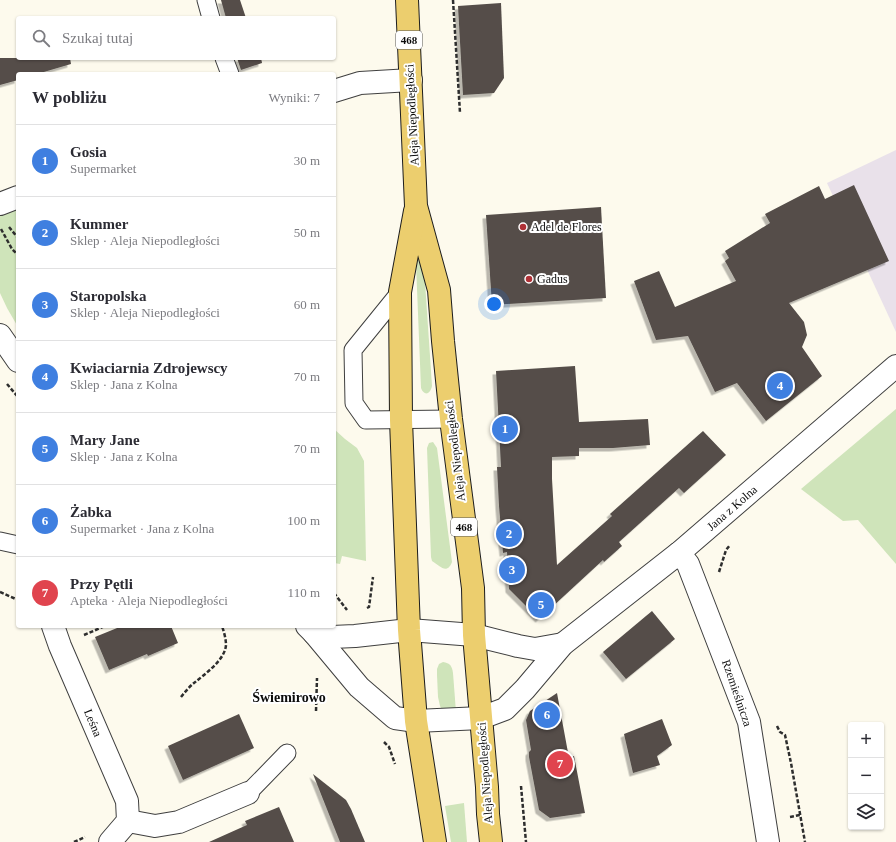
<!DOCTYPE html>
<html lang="pl">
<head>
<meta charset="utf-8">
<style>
  body { margin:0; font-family:Georgia,serif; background:#f2f2f3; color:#2b2b33 }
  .controls { position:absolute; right:12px; bottom:12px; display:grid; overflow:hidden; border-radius:4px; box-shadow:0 1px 3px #0004 }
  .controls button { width:36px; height:36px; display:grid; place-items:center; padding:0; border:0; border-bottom:1px solid #e1e1e2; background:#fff; color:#2b2b33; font:20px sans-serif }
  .you { position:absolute; left:494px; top:304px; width:14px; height:14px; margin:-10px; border:3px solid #fff; border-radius:50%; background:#1a73e8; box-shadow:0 0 0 6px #1a73e833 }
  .badge { display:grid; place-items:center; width:26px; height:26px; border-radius:50%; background:#af3136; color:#fff; font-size:13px; font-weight:700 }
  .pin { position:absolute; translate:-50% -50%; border:2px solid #fff; box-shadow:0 1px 4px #0006 }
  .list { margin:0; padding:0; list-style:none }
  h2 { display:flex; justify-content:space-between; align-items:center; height:52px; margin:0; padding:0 16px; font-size:17px }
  h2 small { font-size:13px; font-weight:400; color:#7c7c81 }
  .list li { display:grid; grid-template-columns:26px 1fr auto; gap:12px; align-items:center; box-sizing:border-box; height:72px; padding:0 16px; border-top:1px solid #e1e1e2 }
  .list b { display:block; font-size:15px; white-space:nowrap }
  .list p { margin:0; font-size:13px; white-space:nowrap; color:#7c7c81 }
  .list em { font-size:13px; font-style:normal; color:#7c7c81 }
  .icon { flex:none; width:22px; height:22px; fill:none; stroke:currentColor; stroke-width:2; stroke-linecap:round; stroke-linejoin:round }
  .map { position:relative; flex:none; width:896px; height:842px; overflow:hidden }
  .search { position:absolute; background:#fff; box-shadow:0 1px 3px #0004; left:16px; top:16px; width:320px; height:44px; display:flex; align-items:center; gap:10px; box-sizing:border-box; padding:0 14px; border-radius:4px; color:#7c7c81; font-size:15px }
  .panel { position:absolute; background:#fff; box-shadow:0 1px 3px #0004; left:16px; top:72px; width:320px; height:556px; border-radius:4px }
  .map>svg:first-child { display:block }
</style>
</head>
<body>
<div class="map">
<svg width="896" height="842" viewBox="0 0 896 842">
  <defs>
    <filter id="shadow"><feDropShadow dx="-3.5" dy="3.5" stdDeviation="0" flood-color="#0004"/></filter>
  </defs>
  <rect width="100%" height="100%" fill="#fdfaed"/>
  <!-- industrial -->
  <polygon fill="#e9e1ea" points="896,150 896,332 827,183"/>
  <!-- green -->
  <g fill="#cfe4ba">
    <polygon points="18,209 18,327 7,308 0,293 0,216"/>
    <path d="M 422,237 L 432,386 C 430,395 424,396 421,388 L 415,239 Z"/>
    <polygon points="896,409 896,564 858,520 843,521 801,489"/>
    <polygon points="334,429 345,439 357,448 364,461 366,561 342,556 340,564 334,563"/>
    <path d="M 433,442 L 437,448 L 452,562 C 447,575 440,566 432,561 L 431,557 L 427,448 L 429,443 Z"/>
    <path d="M 443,662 C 450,663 452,666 453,673 L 456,712 L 443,712 L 440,706 L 438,697 L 437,675 L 437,669 L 439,664 Z"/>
    <polygon points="464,803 467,842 451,842 445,806"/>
  </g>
  <!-- building -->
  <g fill="#544d49" filter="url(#shadow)">
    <polygon points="221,0 240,0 246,18 226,18"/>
    <polygon points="501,3 504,78 494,93 463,95 458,6"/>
    <polygon points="0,58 70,58 71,64 37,74 18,74 18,80 0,85"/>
    <polygon points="237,58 261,58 262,63 241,70"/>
    <polygon points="854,185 889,261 789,303 804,322 807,335 802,347 822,376 766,421 737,383 715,392 688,336 656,340 634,281 659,271 675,307 736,281 725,261 729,258 725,251 770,223 765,214 819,186 825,199"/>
    <polygon points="601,207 606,298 492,305 486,215"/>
    <polygon points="575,366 579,422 648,419 650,445 613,448 579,448 579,456 552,457 552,479 557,565 612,516 610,514 703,431 726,455 684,493 679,488 619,542 622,546 604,562 603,560 539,619 509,589 507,552 503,553 499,506 497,467 501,467 496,371"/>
    <polygon points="652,611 675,639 626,679 603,652"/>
    <polygon points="122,626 171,626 178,643 148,656 147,654 109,670 95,637"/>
    <polygon points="557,693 569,758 574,756 585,813 550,818 539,810 529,757 529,752 531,750 526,720 530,711"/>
    <polygon points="239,714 254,748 183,780 168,746"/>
    <polygon points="662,719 672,745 657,756 660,765 633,773 624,734"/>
    <polygon points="313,774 346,800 351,809 365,842 340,842"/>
    <polygon points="279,807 294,842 209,842 247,825 245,821"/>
  </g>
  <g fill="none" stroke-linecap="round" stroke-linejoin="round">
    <defs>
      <g id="service">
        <polyline points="206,0 211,18"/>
        <polyline points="224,58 230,74"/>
        <polyline points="400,292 353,350 354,403 366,420 451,419"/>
        <polyline points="0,541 18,545"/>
        <polyline points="248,793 287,753"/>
      </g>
      <g id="minor">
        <polyline points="679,553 688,564 749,722 768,842"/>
        <polyline points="53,626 60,646 127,801 128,821 110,842"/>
        <polyline points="128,821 155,826 179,822 248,793"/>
      </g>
      <g id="tertiary">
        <polyline points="334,91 360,83 411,80"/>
        <polyline points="0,204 18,197"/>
        <polyline points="0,335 18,361"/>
        <polyline points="307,626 314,633 359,687 395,718 416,721 481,718 505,709 525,689 563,644 679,553 896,366"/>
        <polyline points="314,633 332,637 355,636 409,630 474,635 518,646 535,649 563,644"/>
      </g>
      <g id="primary">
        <polyline points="407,0 416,206 439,290 443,341 451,419 473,588 474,635 487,787 488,814 491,842"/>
        <polyline points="415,211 400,292 401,420 409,630 416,721 435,842"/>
      </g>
    </defs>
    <!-- service casing -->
    <use href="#service" stroke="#3f3f3f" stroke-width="19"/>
    <!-- minor casing -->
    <use href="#minor" stroke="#3f3f3f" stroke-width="24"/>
    <!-- tertiary casing -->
    <use href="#tertiary" stroke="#3f3f3f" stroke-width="24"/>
    <!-- primary casing -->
    <use href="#primary" stroke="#1d1d1d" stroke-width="24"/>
    <!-- path -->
    <g stroke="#2e2e2e" stroke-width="2.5" stroke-dasharray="4 2" stroke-linecap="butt">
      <polyline points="453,0 460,113"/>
      <polyline points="9,227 18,238"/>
      <polyline points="1,229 12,249 18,255"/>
      <polyline points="7,384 18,397"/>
      <polyline points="719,572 726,550 730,545"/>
      <polyline points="0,592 18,600"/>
      <polyline points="334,593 347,610"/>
      <polyline points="367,608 369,607 373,577"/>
      <polyline points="84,635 105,626"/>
      <path d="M 181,697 C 185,692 189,687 194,683 C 205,674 225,660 226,645 C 226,639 224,632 222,626"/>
      <polyline points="316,711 317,678"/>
      <polyline points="777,726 780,732 785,735 791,763 805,842"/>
      <polyline points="384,742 389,747 395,764"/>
      <polyline points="521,786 526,842"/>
      <polyline points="790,817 800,815"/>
      <polyline points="74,842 85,837"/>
    </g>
    <!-- service -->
    <use href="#service" stroke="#fff" stroke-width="17"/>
    <!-- minor -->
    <use href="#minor" stroke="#fff" stroke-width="22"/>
    <!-- tertiary -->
    <use href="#tertiary" stroke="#fff" stroke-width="22"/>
    <!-- primary -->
    <use href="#primary" stroke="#ecce6e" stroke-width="22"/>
  </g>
  <!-- markers -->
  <g fill="#af3136" stroke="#fff" stroke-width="1.5">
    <circle cx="523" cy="227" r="4"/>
    <circle cx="529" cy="279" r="4"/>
  </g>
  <g text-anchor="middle" stroke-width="4" stroke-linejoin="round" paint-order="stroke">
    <!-- shield labels -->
    <g fill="#fff" stroke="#555" stroke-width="1">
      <rect x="396" y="31" width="26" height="18" rx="3"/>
      <rect x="451" y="518" width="26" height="18" rx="3"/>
    </g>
    <g font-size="11" font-weight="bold" fill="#0c0c0c">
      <text x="409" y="44">468</text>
      <text x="464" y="531">468</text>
    </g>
    <!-- street labels -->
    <g font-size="12" fill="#0c0c0c" stroke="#fff">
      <text transform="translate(412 115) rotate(-93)" y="4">Aleja Niepodległości</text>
      <text transform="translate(455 451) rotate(-97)" y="4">Aleja Niepodległości</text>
      <text transform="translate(732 508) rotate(-41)" y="4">Jana z Kolna</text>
      <text transform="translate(737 693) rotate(71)" y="4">Rzemieślnicza</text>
      <text transform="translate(93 723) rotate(67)" y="4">Leśna</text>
      <text transform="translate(485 773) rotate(-94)" y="4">Aleja Niepodległości</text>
    </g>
    <!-- poi labels -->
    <g font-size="12" fill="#0c0c0c" stroke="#fff" text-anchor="start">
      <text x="531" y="231">Adel de Flores</text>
      <text x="537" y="283">Gadus</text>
    </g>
    <!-- quarter labels -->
    <g font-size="14" font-weight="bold" fill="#0c0c0c" stroke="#fff">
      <text x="289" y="702">Świemirowo</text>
    </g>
  </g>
</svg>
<div class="controls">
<button>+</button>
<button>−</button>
<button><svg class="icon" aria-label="layers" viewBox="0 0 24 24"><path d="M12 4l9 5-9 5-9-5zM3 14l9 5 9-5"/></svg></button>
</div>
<div class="you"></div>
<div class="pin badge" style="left:505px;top:429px;background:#3f7fe0">1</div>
<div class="pin badge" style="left:509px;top:534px;background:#3f7fe0">2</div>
<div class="pin badge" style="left:512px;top:570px;background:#3f7fe0">3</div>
<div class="pin badge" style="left:780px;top:386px;background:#3f7fe0">4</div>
<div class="pin badge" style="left:541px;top:605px;background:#3f7fe0">5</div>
<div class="pin badge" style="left:547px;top:715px;background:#3f7fe0">6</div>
<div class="pin badge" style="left:560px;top:764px;background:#e0444e">7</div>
<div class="search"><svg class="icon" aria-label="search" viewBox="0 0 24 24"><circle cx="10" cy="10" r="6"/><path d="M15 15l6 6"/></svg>Szukaj tutaj</div>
<section class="panel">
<h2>W pobliżu<small>Wyniki: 7</small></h2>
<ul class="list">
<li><span class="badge" style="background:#3f7fe0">1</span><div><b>Gosia</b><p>Supermarket</p></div><em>30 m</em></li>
<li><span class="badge" style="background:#3f7fe0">2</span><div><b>Kummer</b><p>Sklep · Aleja Niepodległości</p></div><em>50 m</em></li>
<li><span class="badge" style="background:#3f7fe0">3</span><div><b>Staropolska</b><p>Sklep · Aleja Niepodległości</p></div><em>60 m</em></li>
<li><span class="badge" style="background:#3f7fe0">4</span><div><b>Kwiaciarnia Zdrojewscy</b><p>Sklep · Jana z Kolna</p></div><em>70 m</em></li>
<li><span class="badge" style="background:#3f7fe0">5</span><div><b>Mary Jane</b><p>Sklep · Jana z Kolna</p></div><em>70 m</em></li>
<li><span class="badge" style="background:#3f7fe0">6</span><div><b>Żabka</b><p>Supermarket · Jana z Kolna</p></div><em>100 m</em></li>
<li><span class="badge" style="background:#e0444e">7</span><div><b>Przy Pętli</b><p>Apteka · Aleja Niepodległości</p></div><em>110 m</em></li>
</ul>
</section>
</div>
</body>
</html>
